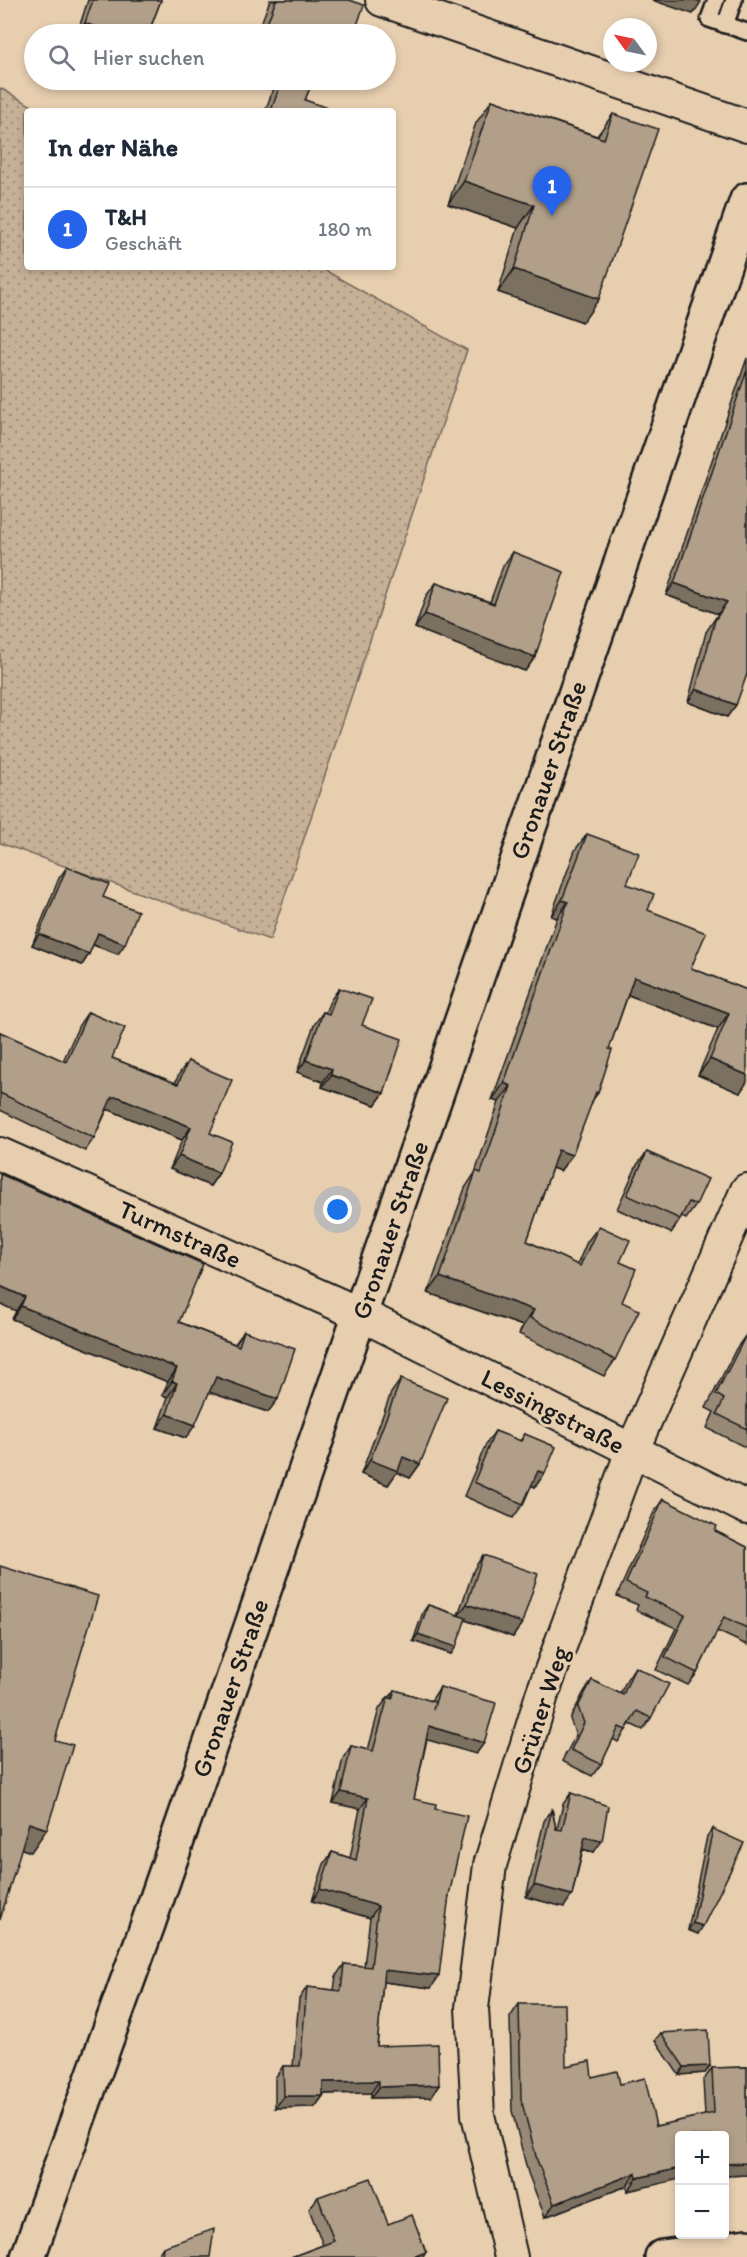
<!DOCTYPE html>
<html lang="de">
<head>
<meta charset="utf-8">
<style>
  body { margin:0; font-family:Itim,sans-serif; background:#f6f6f7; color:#1f2937 }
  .controls { position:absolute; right:18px; bottom:18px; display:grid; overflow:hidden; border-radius:6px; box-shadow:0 3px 9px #0003 }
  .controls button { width:54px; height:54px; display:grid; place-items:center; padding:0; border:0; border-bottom:2px solid #e0e1e3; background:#fff; color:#1f2937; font:30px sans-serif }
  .compass { position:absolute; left:603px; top:18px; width:54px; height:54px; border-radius:50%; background:#fff; box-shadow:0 3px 9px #0003; rotate:303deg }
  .you { position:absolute; left:338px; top:1210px; width:21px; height:21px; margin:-15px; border:4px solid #fff; border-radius:50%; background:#1a73e8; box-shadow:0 0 0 9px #1a73e833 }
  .badge { display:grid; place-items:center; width:39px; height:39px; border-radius:50%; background:#2563eb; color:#fff; font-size:20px; font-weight:700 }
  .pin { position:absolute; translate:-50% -50px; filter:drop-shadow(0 2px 3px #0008) }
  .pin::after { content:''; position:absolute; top:32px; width:21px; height:18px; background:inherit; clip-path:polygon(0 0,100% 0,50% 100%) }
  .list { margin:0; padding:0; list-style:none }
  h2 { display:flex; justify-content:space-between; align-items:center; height:78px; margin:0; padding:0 24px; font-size:26px }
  h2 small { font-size:20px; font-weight:400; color:#747a83 }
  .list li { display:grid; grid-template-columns:39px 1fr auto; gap:18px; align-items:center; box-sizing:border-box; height:84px; padding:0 24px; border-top:2px solid #e0e1e3 }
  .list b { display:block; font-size:22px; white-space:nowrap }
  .list p { margin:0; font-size:20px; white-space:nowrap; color:#747a83 }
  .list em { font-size:20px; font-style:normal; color:#747a83 }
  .icon { flex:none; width:33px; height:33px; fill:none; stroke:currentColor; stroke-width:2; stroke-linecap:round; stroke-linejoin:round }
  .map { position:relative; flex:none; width:747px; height:2257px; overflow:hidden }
  .search { position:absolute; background:#fff; box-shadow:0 3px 9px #0003; left:24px; top:24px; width:372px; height:66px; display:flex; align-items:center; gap:15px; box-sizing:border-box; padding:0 21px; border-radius:33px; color:#747a83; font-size:22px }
  .panel { position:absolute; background:#fff; box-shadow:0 3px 9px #0003; left:24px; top:108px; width:372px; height:162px; border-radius:6px }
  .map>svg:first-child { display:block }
</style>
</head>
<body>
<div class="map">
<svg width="747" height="2257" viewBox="0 0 747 2257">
  <defs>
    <pattern id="green-dots" width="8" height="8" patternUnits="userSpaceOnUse" patternTransform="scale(1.5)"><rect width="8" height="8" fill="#c6b197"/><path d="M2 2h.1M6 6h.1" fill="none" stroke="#a08f7a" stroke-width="1.8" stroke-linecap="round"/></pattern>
  </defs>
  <rect width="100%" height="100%" fill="#e7ceaf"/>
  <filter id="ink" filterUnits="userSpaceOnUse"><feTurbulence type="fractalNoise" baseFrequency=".0167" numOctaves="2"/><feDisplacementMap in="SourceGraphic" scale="12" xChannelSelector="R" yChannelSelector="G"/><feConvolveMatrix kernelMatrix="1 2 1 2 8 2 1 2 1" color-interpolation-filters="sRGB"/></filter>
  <g filter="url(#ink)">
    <!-- green -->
    <polygon fill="url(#green-dots)" stroke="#71665a" stroke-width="1.5" points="0,88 41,111 27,111 27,267 319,267 467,350 270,940 0,843"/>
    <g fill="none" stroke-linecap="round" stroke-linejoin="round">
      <defs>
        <g id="lane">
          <polyline points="716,0 709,19 747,32"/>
          <polyline points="725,25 734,0"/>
        </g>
        <g id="street">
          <polyline points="382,0 747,126"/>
          <polyline points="0,1154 360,1314 747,1508"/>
          <polyline points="511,2257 478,2115 472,2008 490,1865 542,1695 632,1451 747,1190"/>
        </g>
        <g id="secondary">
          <polyline points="28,2257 148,1924 747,200"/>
          <polyline points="662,2257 747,2246"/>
        </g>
      </defs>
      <!-- lane casing -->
      <use href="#lane" stroke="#1c1c1c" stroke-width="20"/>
      <!-- street casing -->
      <use href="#street" stroke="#1c1c1c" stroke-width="36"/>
      <!-- secondary casing -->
      <use href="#secondary" stroke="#1c1c1c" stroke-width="38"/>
      <!-- lane -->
      <use href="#lane" stroke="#e7ceaf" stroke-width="15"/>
      <!-- street -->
      <use href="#street" stroke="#e7ceaf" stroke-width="32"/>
      <!-- secondary -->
      <use href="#secondary" stroke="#e7ceaf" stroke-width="33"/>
    </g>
    <!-- wall -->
    <g fill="#988976" stroke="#1c1c1c" stroke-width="1.5">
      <polygon points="88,0 161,0 148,34 77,34"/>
      <polygon points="270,0 349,0 354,34 257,34"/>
      <polygon points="277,80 313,80 305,100 326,111 265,111"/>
      <polygon points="492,100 597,136 613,114 583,322 498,292 518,228 448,204 476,123"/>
      <polygon points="747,358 747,674 727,717 688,702 706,632 718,614 666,595"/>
      <polygon points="513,552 535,657 525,671 415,628 426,596 436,583 490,602 503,566"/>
      <polygon points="587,834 648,910 691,968 747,990 740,1093 698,1075 718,1029 628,995 609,1049 598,1093 592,1101 572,1155 560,1171 552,1168 527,1241 577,1265 587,1242 599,1226 620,1262 622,1302 615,1360 604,1376 519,1334 523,1326 428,1293 465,1188 475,1173 499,1102 492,1100 557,918 551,916 575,850"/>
      <polygon points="67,867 103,897 118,954 93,945 89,954 82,965 32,945 59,878"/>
      <polygon points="339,988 362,1025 384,1093 375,1105 322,1087 323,1082 297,1072 314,1025 323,1012 325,1013 330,1001"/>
      <polygon points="88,1012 112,1058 175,1083 179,1074 188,1061 210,1133 219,1173 210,1186 170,1169 182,1140 110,1110 107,1110 94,1138 85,1151 0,1110 0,1032 63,1061 79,1025"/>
      <polygon points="647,1152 696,1205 686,1219 682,1217 671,1233 617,1209 637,1165"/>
      <polygon points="0,1174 179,1322 235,1344 244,1331 268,1412 209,1392 186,1438 157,1428 168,1397 162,1395 168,1382 12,1319 16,1311"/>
      <polygon points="746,1335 747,1336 747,1448 707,1428 714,1412 706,1408 736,1349"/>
      <polygon points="401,1379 420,1464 410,1478 397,1472 388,1485 361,1474 391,1393"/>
      <polygon points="495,1431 520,1441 525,1434 545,1473 535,1487 531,1485 523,1504 513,1518 464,1496 486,1444"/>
      <polygon points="663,1499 715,1531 747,1547 747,1645 717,1631 697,1673 688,1685 656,1670 676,1628 636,1610 638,1605 617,1596 654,1512"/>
      <polygon points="483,1555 522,1623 513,1637 465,1620 451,1654 413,1641 423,1612 428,1605 458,1615 474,1569"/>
      <polygon points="635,1667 651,1718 643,1730 630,1724 618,1742 613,1739 601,1764 592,1776 562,1761 576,1735 570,1719 584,1692 592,1680 620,1694 627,1679"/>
      <polygon points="440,1687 484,1743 476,1754 427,1739 414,1799 435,1809 449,1895 431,1988 383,1982 377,2046 439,2085 431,2097 371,2098 371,2093 323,2094 323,2096 315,2107 275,2108 275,2078 283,2066 293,2066 299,1999 307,1987 334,1990 336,1976 344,1964 364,1966 370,1918 312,1901 324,1864 332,1852 350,1858 360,1809 333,1803 343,1758 351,1746 368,1750 379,1709 388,1697 389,1698 395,1690 431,1701"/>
      <polygon points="571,1793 594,1852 583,1850 572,1895 564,1907 526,1897 544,1821 552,1809 556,1829 557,1829 563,1804"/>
      <polygon points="713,1829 698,1934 688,1930 707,1836"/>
      <polygon points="519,2004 566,2066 592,2077 620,2084 656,2126 705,2115 703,2081 712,2068 747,2067 747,2175 724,2176 724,2136 628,2191 627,2186 545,2217 528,2173 512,2111 510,2017"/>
      <polygon points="661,2033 710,2066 705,2073 679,2075 655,2040"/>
      <polygon points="318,2197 388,2224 426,2252 423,2257 291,2257 323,2245 309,2209"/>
      <polygon points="163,2247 210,2257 156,2257"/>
    </g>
    <!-- shaded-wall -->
    <g fill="#7c6f60" stroke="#1c1c1c" stroke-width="1.5">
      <polygon points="652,0 695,0 701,2 693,14"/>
      <polygon points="85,23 106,31 103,34 77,34"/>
      <polygon points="333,27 354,34 327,34"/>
      <polygon points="464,181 534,205 518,228 448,204"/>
      <polygon points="514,269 599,299 583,322 498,292"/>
      <polygon points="674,583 727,602 718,614 666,595"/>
      <polygon points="425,614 535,657 525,671 415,628"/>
      <polygon points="696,689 736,705 727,717 688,702"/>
      <polygon points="562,900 568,902 557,918 551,916"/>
      <polygon points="98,933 125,944 118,954 91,944"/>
      <polygon points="39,934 89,954 82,965 32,945"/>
      <polygon points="634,977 729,1013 718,1029 623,993"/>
      <polygon points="710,1059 747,1075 747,1082 740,1093 698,1075"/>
      <polygon points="306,1060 332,1069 323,1082 297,1072"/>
      <polygon points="331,1075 384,1093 375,1105 322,1087"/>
      <polygon points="504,1083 511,1086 499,1102 492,1100"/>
      <polygon points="112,1097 119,1097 191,1127 182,1140 110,1110 103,1109"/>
      <polygon points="558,1150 572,1155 560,1171 547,1166"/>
      <polygon points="179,1156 219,1173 210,1186 170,1169"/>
      <polygon points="440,1277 534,1310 523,1326 428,1293"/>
      <polygon points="0,1286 25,1297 16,1311 0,1304"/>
      <polygon points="21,1306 177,1368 168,1382 12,1319"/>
      <polygon points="216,1377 278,1399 268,1412 206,1391"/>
      <polygon points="172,1381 177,1383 168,1397 162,1395"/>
      <polygon points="167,1414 195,1425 186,1438 157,1428"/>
      <polygon points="403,1457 420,1464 410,1478 397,1472 388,1485 361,1474 370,1460"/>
      <polygon points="538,1471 545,1473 535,1487 528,1484"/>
      <polygon points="467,1604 522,1623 513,1637 457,1617"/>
      <polygon points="418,1634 456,1647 451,1654 413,1641"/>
      <polygon points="429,1726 484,1743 476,1754 421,1738"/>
      <polygon points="341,1792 368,1798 360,1809 333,1803"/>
      <polygon points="29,1823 47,1829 31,1852 13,1846"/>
      <polygon points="585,1837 602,1841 594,1852 578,1848"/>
      <polygon points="534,1885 572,1895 564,1907 526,1897"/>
      <polygon points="320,1889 378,1906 370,1918 312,1901"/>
      <polygon points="693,1923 703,1926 698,1934 688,1930"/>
      <polygon points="384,1970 439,1976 431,1988 376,1981"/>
      <polygon points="710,2066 705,2073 679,2075 684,2067"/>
      <polygon points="379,2081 371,2093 315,2094 323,2082"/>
      <polygon points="439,2085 431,2097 371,2098 379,2087"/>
      <polygon points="284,2096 323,2096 315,2107 275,2108"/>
      <polygon points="747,2163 747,2175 724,2176 724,2164"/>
      <polygon points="680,2168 680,2179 628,2191 637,2178"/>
      <polygon points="636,2173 627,2186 545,2217 554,2204"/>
      <polygon points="426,2252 423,2257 413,2257"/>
    </g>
    <!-- building -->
    <g fill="#b19f89" stroke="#1c1c1c" stroke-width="1.5">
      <polygon points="93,0 161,0 148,34 105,34 106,31 85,23"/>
      <polygon points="276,0 349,0 364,5 354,34 333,27 330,34 263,34"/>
      <polygon points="282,80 313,80 305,100 327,108 326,111 271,111"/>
      <polygon points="492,100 604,139 613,114 658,129 599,299 514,269 534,205 464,181"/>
      <polygon points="747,370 747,674 736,705 696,689 715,620 727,602 674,583"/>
      <polygon points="513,552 564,572 535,657 425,614 436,583 494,604"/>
      <polygon points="587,834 639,853 627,884 654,894 648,910 706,933 691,968 747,990 747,1075 710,1059 729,1013 634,977 609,1049 612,1050 598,1093 596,1092 572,1155 558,1150 527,1241 580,1266 599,1226 630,1240 620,1262 636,1269 622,1302 639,1310 615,1360 530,1318 534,1310 440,1277 476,1171 481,1173 511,1086 504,1083 568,902 562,900"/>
      <polygon points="67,867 109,884 103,897 138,911 125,944 98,933 89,954 39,934"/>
      <polygon points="339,988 372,999 362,1025 402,1039 384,1093 331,1075 332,1069 306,1060 323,1012 329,1014"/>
      <polygon points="88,1012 125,1028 112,1058 178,1084 188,1061 232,1080 210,1133 232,1142 219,1173 179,1156 191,1127 119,1097 112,1097 94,1138 0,1093 0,1032 66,1062"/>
      <polygon points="647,1152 708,1179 696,1205 689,1202 680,1219 627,1195"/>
      <polygon points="0,1174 203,1264 179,1322 239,1346 244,1331 295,1349 278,1399 216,1377 195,1425 167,1414 177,1383 172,1381 177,1368 21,1306 25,1297 0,1286"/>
      <polygon points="746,1335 747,1336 747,1429 717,1414 724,1399 716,1394"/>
      <polygon points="401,1379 447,1398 420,1464 403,1457 398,1471 370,1460"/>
      <polygon points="495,1431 521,1441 525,1434 556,1447 545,1473 538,1471 523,1504 474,1482"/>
      <polygon points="663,1499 717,1526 715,1531 747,1547 747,1628 724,1617 697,1673 665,1657 685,1615 645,1597 647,1593 626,1583"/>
      <polygon points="483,1555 538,1574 522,1623 467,1604"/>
      <polygon points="0,1566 98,1596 55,1740 73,1745 47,1829 29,1823 0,1920"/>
      <polygon points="428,1605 466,1618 456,1647 418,1634"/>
      <polygon points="635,1667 669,1684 651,1718 637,1711 626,1730 619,1727 601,1764 571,1750 584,1723 578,1707 592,1680 623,1695"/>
      <polygon points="440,1687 496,1703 484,1743 429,1726 414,1799 436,1804 435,1809 467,1816 449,1895 439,1976 384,1970 377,2046 438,2044 439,2085 379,2087 379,2081 323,2082 323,2096 284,2096 283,2066 300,2066 307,1987 341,1991 344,1964 371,1967 378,1906 320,1889 332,1852 356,1860 368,1798 341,1792 351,1746 373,1751 388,1697 392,1699 395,1690 435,1702 433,1710"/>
      <polygon points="571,1793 608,1806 602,1841 585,1837 572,1895 534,1885 552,1809 556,1829 562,1830"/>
      <polygon points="713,1829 744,1843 703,1926 693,1923"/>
      <polygon points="519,2004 565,2004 566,2066 590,2061 592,2077 617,2071 620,2084 645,2078 656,2126 714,2113 712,2068 747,2067 747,2163 724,2164 724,2136 680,2136 680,2168 637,2178 636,2173 554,2204 537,2160 521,2099"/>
      <polygon points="708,2030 710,2066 684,2067 661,2033"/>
      <polygon points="371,2178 388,2224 412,2215 426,2252 413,2257 291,2257 334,2241 318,2197"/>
      <polygon points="214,2229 210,2257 162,2257 163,2247"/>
    </g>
  </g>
  <g text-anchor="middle" stroke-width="6" stroke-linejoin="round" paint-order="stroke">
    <!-- street labels -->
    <g font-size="26" fill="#1c1c1c" stroke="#e7ceaf">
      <text transform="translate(548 770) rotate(-71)" y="9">Gronauer Straße</text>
      <text transform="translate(390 1230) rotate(-71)" y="9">Gronauer Straße</text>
      <text transform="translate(180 1234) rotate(24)" y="9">Turmstraße</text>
      <text transform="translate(553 1411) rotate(27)" y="9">Lessingstraße</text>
      <text transform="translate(230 1688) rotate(-71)" y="9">Gronauer Straße</text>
      <text transform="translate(540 1710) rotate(-72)" y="9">Grüner Weg</text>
    </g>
  </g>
</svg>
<div class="controls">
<button>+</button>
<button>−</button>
</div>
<svg class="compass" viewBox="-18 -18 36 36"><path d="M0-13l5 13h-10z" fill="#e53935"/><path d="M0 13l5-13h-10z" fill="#747a83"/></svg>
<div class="you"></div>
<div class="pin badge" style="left:552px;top:216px">1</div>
<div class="search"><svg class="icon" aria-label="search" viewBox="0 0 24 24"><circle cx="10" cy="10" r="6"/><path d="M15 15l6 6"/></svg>Hier suchen</div>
<section class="panel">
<h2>In der Nähe<small></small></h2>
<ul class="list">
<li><span class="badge">1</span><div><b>T&amp;H</b><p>Geschäft</p></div><em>180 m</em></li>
</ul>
</section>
</div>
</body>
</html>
